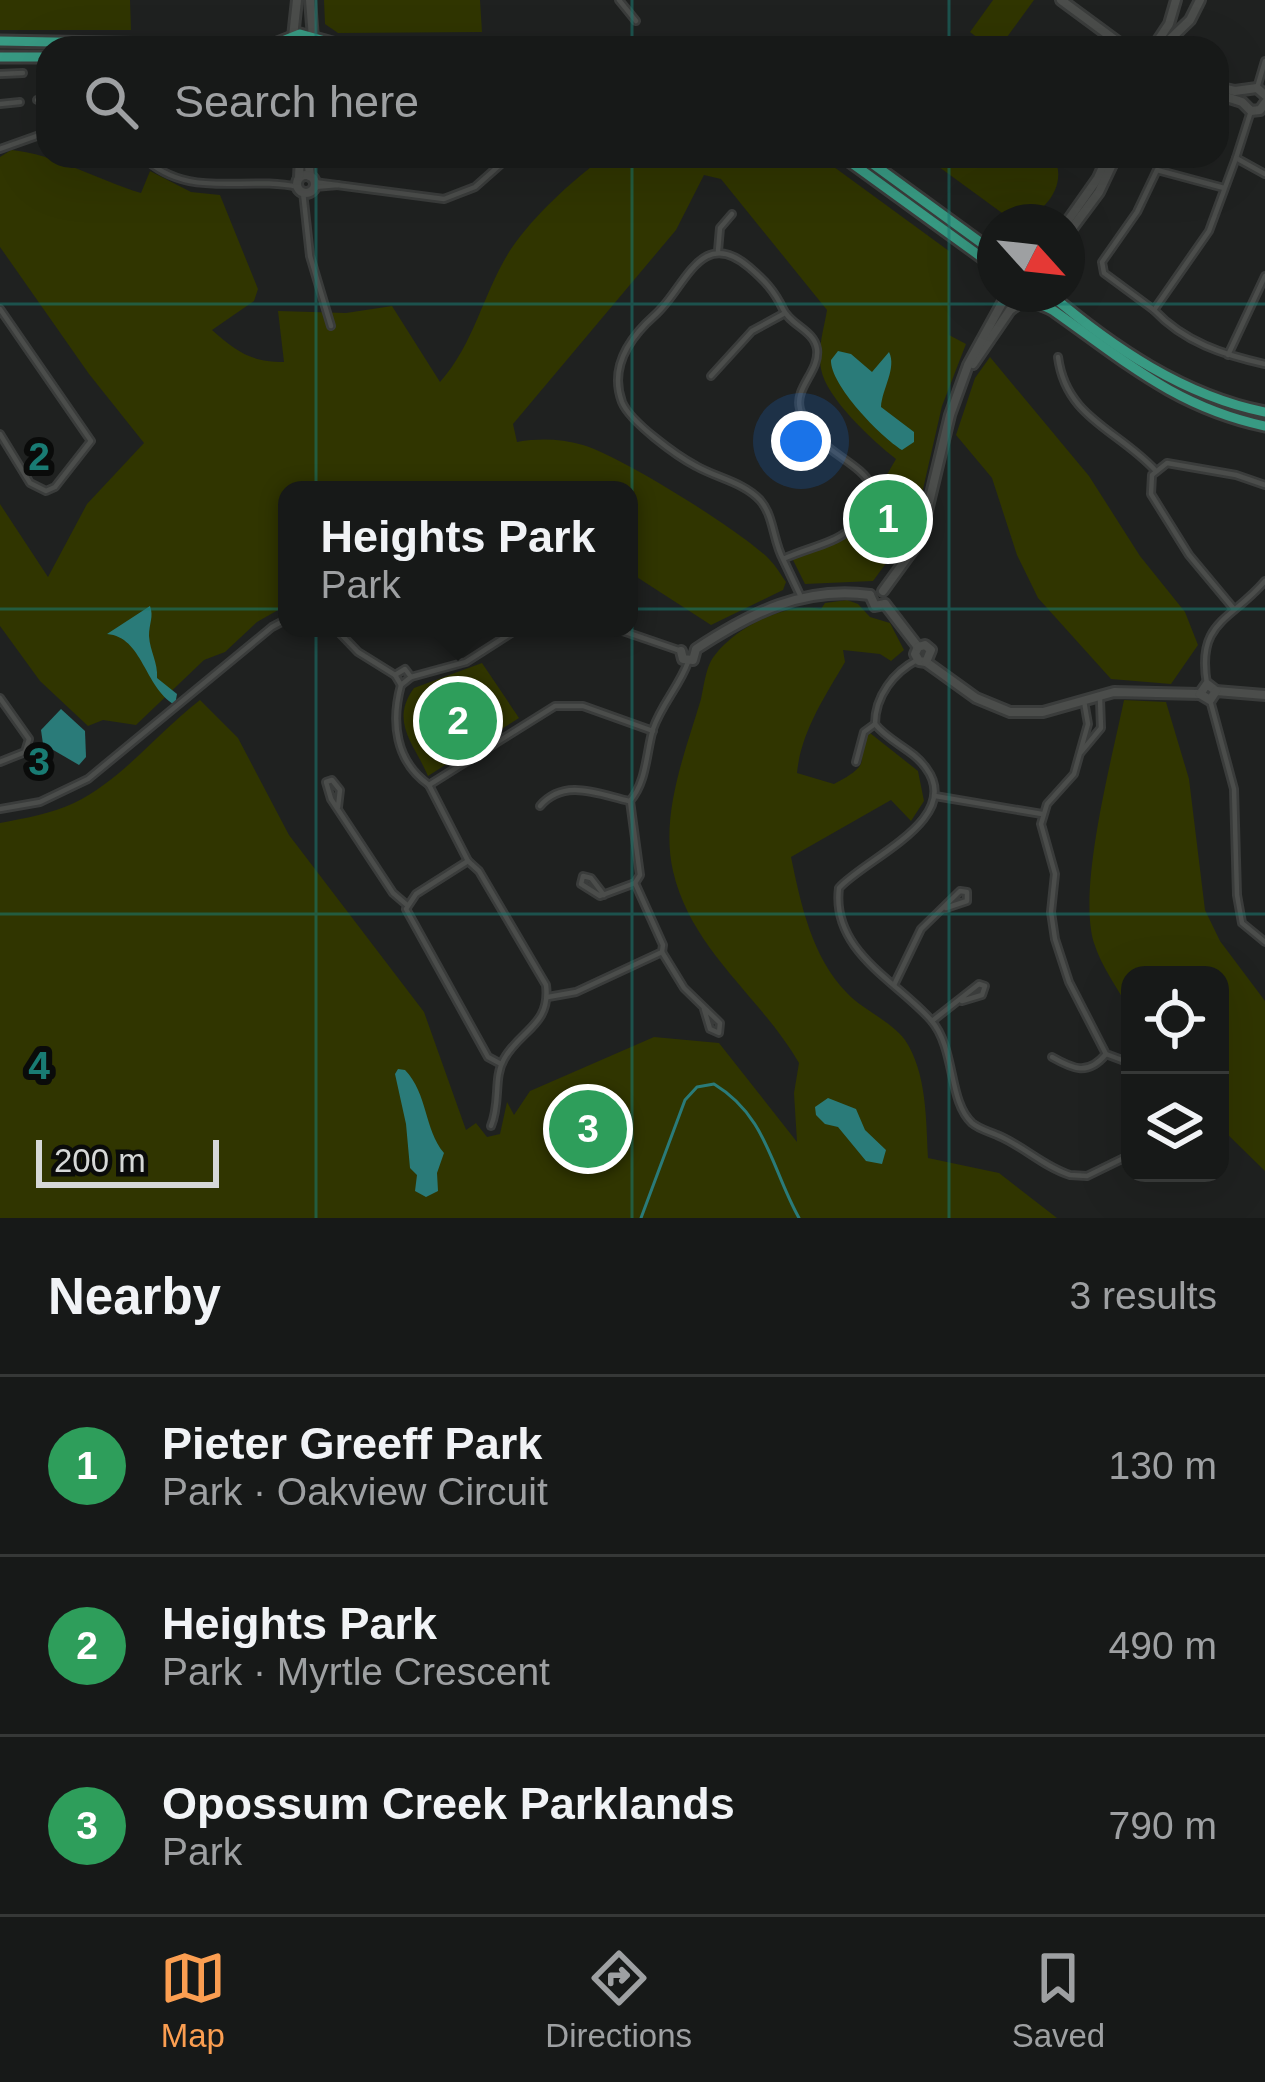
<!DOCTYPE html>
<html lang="en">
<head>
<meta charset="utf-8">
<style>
  body { margin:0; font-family:Arial,sans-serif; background:#242625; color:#f1f3f6 }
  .controls { position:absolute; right:36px; bottom:36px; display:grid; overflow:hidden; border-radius:24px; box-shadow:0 12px 48px #0002 }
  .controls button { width:108px; height:108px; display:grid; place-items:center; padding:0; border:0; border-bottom:3px solid #363837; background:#171918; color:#f1f3f6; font:60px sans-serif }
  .compass { position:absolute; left:977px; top:204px; width:108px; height:108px; border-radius:50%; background:#171918; box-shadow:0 12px 48px #0002; rotate:117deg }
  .scale { position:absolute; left:36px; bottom:30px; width:183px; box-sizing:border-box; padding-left:12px; border:6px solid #d6d8d7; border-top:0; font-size:33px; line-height:42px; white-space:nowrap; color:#d6d8d7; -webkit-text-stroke:9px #0a0b0a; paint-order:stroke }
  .you { position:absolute; left:801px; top:441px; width:42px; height:42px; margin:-30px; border:9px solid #fff; border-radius:50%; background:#1a73e8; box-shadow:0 0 0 18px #1a73e833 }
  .badge { display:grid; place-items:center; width:78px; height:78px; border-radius:50%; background:#fb9e51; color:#fff; font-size:39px; font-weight:700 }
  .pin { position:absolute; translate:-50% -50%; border:6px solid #fff; box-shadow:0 3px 12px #0006 }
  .popup { position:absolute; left:278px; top:481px; width:360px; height:156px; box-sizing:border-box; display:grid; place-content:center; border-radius:24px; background:#171918; filter:drop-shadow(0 3px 9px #0005); font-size:39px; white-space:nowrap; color:#9ea0a2 }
  .popup b { font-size:45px; color:#f1f3f6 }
  .popup::after { content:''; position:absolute; left:50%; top:100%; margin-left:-24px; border:24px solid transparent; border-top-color:#171918 }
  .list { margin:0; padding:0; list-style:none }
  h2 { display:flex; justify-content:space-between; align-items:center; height:156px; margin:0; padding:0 48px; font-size:51px }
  h2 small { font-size:39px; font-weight:400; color:#9ea0a2 }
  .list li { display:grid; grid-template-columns:78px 1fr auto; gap:36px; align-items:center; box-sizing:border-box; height:180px; padding:0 48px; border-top:3px solid #363837 }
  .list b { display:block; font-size:45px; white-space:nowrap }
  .list p { margin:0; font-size:39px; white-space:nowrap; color:#9ea0a2 }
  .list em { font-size:39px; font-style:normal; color:#9ea0a2 }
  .icon { flex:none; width:66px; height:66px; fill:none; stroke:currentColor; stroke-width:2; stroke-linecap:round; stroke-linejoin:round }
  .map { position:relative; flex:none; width:1265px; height:1218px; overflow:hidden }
  .search { position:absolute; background:#171918; box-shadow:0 12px 48px #0002; left:36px; right:36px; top:36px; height:132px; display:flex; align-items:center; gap:30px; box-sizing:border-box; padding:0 42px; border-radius:36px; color:#9ea0a2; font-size:45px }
  .sheet { height:696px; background:#171918 }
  nav { display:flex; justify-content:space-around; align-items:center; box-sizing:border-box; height:168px; border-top:3px solid #363837; background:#171918; font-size:33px; color:#9ea0a2 }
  nav a { display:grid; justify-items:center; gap:6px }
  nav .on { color:#fb9e51 }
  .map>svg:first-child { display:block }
</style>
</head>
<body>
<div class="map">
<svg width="1265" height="1218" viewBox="0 0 1265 1218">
  <rect width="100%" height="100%" fill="#1f2120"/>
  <!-- green -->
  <g fill="#303500">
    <polygon points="0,0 130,0 131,30 0,30"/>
    <polygon points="324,0 480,0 482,32 338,33 325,24"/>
    <polygon points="993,0 1034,0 999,48 991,48 970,32"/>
    <path d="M 11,150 C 55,154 97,180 141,193 L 150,171 L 191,192 L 220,195 L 258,289 L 254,301 L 212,330 C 237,352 251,362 284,362 L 278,311 L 346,313 L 392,306 L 440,382 C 475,343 483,292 511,249 C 535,214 571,182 605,156 L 819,156 L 949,251 L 949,335 L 966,344 L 942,406 L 915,524 L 873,581 L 805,584 L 793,560 L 796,556 C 858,542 866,510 896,459 C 873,441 826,398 821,369 C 817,349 824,329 827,310 L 721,179 L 704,175 L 676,230 L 513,424 L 517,442 C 541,438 560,439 583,445 C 621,456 741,531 769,559 C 776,566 781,575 786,582 L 783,590 L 711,625 L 629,572 L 629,490 L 287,490 L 287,605 L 257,622 L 225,652 L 204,660 L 136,725 L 103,720 L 88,726 L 40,681 L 0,626 L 0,504 L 48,577 L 87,504 L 144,443 L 89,374 L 0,247 L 0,157 Z"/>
    <path d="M 924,156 L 1053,156 C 1070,184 1043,218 1013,221 Z"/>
    <polygon points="990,357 1089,476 1140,556 1185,612 1198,645 1171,684 1111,679 1038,598 1017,555 992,478 956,435 975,378"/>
    <path d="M 847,600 L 858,604 L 870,617 L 890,623 L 904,650 L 891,661 L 880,654 L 843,650 L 845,662 C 824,698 801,732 797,773 L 834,784 C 883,759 847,759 870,733 L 918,771 L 924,801 L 911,821 L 891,800 L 791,857 C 801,905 812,957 847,993 C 863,1010 891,1021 905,1040 C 927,1073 926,1120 928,1158 L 999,1173 L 1057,1218 L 0,1218 L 0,823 C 25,818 51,814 74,803 C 123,779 157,733 200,700 L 238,738 L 289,835 L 424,1012 L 466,1130 L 476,1123 L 487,1137 L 500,1134 L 507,1102 L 514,1115 L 530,1091 L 654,1037 L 719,1043 L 797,1142 L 794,1093 L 799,1063 C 761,997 691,950 673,871 C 660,814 685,753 701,699 C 704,686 706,665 715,655 C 736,627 786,602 821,609 L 825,603 Z"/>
    <path d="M 482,663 L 519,718 L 428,776 C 415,745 389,722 414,688 Z"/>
    <path d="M 1124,700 L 1166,702 L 1189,779 L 1205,910 L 1220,941 L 1265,1001 L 1265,1171 L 1220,1127 L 1220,975 L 1130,975 L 1130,1010 C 1118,989 1101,966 1094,943 C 1077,889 1112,759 1124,700 Z"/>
  </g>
  <!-- water -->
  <g fill="#2a7b79">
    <path d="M 838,351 L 851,354 L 872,372 L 889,352 C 897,368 882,389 881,407 L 914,432 L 914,442 L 902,450 C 881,437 830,385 831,360 Z"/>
    <path d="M 150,606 C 154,617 149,623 149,636 C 150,652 158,662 157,678 L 177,694 L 175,705 C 144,687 143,637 107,634 Z"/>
    <polygon points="61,709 85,731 86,757 79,765 43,744 41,730"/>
    <path d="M 398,1069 L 405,1070 C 428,1094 424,1129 444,1153 L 437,1173 L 438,1191 L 426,1197 L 415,1191 L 417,1175 L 410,1168 L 406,1124 L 395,1074 Z"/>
    <polygon points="828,1098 856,1109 865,1130 886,1150 882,1164 866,1161 838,1127 825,1124 816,1115 815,1107"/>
  </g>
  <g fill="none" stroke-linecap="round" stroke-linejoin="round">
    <!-- stream -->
    <path stroke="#2a7b79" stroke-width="3" d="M 641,1218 L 685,1100 L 697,1087 L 714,1084 C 767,1116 771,1168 799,1218"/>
    <defs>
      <g id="street">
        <polyline points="619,0 636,21"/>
        <polyline points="0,74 23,73"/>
        <polyline points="1257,88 1265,61"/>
        <polyline points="37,100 48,99"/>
        <polyline points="0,104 20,102"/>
        <polyline points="1251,111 1236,158 1265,174"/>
        <polyline points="0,149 48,132"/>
        <path d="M 142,156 C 188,201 243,175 298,187"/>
        <path d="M 1236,158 L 1209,231 L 1154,310 C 1184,342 1224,355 1265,364"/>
        <polyline points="314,182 444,199 475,187 510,156"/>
        <polyline points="314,187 338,185"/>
        <polyline points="303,192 310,256 331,326"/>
        <polyline points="718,251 720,228 732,214"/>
        <polyline points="0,309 91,441 55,487 46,491 30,483 0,434"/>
        <polyline points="1154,310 1104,273 1102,262 1137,212 1157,170 1224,188"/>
        <polyline points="1228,355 1265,276"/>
        <path d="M 1058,357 C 1066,418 1117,429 1155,470"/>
        <polyline points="711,376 752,331 785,313"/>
        <path d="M 783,559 C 773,541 774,516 760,500 C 743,482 717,478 696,466 C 677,456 630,422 622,402 C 609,367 629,338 655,315 C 685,289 700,225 749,267 C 764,280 774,290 783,309 C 790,325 814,330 817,349 C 820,371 794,388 800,409 C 812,451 860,459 872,487 C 859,544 825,540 783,559 L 801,597"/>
        <polyline points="1234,609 1189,555 1151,494 1152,475 1167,463 1236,475 1265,485"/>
        <polyline points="335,628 358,652 395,675 401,685 411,677 466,662 519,628"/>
        <polyline points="614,628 681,651"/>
        <path d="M 917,660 C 894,672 875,696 875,724 C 889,742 913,749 926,768 C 964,819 866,858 839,888 C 831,951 897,981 931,1020 C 956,1049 948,1101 972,1123 C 979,1129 988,1131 997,1135 C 1022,1145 1044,1167 1070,1175 L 1087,1176 L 1130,1155"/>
        <polyline points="395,675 405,669 411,677"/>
        <path d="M 1207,684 C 1196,621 1231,621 1265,581"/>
        <path d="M 401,685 C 391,722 395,761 429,785 L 468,861 L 479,871 L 546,985 C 551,1025 520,1030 504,1059 C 493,1078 501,1102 491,1126"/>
        <polyline points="0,698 29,739 25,752 0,762"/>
        <polyline points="1210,700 1234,789 1237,895 1242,923 1265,942"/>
        <polyline points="1084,701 1088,724 1074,774 1047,804 1041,824 1055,874 1051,912 1055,939 1069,982 1106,1054 1130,1063"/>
        <polyline points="1081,752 1101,728 1100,699"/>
        <polyline points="856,762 864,732 875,724"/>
        <polyline points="429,785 555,706 583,706 653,731"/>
        <polyline points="935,796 1042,814"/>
        <path d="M 540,806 C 564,778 598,794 629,801"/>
        <polyline points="338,807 340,790 332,780 326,782 331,799 393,893 407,905"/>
        <polyline points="0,809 40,802 88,779 272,627 287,619"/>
        <polyline points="468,861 416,894 406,909 488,1057 501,1064"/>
        <polyline points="604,895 591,878 583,876 581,884 600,896 635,883"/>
        <polyline points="662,952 684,988 720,1023 719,1033 710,1029 704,1009"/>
        <polyline points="894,985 921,929 960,891 967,892 967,901 946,908"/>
        <path d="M 548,997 L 576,992 L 662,952 L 663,945 L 635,883 L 640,875 L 630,801 C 647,781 646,753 653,729 C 661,705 680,685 688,662"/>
        <polyline points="932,1021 979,984 985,986 982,995 962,1001"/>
        <path d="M 1052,1057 C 1073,1069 1088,1076 1106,1054"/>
      </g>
      <g id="secondary">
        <polyline points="310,0 313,38"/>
        <polyline points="1061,0 1126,48"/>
        <polyline points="293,37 297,0"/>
        <polyline points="1153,48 1169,24 1176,0"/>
        <polyline points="1161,48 1190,20 1200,0"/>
        <polyline points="1217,87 1235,91 1257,88 1265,95"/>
        <polyline points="1217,94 1242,102 1251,111 1260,110 1265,103"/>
        <polyline points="308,156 310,176"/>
        <circle cx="306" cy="184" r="9"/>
        <polyline points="299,177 300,156"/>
        <polyline points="1067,222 1098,178 1108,156"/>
        <polyline points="1067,235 1099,192 1116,156"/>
        <polyline points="973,364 1010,310 1024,300"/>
        <polyline points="883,591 920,540 950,415 968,365 1007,294"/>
        <polyline points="870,595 875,606 885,604"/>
        <polyline points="885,604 918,647"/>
        <polyline points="918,647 915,654 919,661 926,662 976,698 1010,712 1043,712 1114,692 1200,694"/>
        <polyline points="918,647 925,645 931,650 926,662"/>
        <path d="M 681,651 L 683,659 L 693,660 L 696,649 C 751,613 803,586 870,595"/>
        <polyline points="1216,691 1265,695"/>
        <polyline points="1200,694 1207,684 1216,691"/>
        <polyline points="1200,694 1210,700 1216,691"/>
      </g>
      <g id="primary">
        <polyline points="0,41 270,46 300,34 343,46 618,44 664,48"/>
        <polyline points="0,57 48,57"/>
        <polyline points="842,156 995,267"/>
        <polyline points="862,156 995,253"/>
        <path d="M 1011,294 C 1024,302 1040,302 1054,311 C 1125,361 1176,407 1265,426"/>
        <path d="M 1050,294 C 1112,347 1184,396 1265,412"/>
      </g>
    </defs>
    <!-- street casing -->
    <use href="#street" stroke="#3a3c3b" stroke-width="10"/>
    <!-- secondary casing -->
    <use href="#secondary" stroke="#3a3c3b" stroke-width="14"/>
    <!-- primary casing -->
    <use href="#primary" stroke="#3a3c3b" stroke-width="15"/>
    <!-- street -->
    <use href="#street" stroke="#4b4d4b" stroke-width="4.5"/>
    <!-- secondary -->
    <use href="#secondary" stroke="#4b4d4b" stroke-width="8"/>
    <!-- primary -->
    <use href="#primary" stroke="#389a83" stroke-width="9"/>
  </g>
  <!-- grid -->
  <path fill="none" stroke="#197b73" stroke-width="3" stroke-opacity="0.55" d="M 316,0 L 316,48M 632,0 L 632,48M 949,0 L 949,48M 316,156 L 316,1218M 632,156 L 632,1218M 949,156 L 949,1218M 0,304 L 1265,304M 0,609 L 1265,609M 0,914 L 1265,914"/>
  <g font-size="39" text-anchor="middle" font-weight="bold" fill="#197b73" stroke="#0a0b0a" stroke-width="12" stroke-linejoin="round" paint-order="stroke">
    <text x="39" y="470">2</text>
    <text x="39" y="775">3</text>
    <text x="39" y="1079">4</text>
  </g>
</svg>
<div class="controls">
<button><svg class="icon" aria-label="locate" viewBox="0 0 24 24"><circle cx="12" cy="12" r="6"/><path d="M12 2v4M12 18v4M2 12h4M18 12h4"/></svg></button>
<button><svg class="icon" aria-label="layers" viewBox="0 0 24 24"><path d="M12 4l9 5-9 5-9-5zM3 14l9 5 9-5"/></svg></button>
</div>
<svg class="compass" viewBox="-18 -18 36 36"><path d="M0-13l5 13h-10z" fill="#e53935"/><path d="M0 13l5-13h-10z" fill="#9ea0a2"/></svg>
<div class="scale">200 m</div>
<div class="you"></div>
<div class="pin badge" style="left:888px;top:519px;background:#2e9e5b">1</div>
<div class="pin badge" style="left:458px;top:721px;background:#2e9e5b">2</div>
<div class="popup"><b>Heights Park</b>Park</div>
<div class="pin badge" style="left:588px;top:1129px;background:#2e9e5b">3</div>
<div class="search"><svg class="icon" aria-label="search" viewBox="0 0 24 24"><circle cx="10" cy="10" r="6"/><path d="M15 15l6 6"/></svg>Search here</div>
</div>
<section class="sheet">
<h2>Nearby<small>3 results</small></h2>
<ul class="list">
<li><span class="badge" style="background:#2e9e5b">1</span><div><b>Pieter Greeff Park</b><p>Park · Oakview Circuit</p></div><em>130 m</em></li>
<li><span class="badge" style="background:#2e9e5b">2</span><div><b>Heights Park</b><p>Park · Myrtle Crescent</p></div><em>490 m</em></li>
<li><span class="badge" style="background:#2e9e5b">3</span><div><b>Opossum Creek Parklands</b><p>Park</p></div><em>790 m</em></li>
</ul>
</section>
<nav>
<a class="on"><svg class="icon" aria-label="map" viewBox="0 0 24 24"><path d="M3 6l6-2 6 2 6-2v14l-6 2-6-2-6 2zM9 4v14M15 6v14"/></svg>Map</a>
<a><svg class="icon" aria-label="directions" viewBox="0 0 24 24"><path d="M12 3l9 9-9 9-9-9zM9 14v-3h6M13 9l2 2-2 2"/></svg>Directions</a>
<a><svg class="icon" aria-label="saved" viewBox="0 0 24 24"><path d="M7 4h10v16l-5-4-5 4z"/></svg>Saved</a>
</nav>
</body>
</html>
